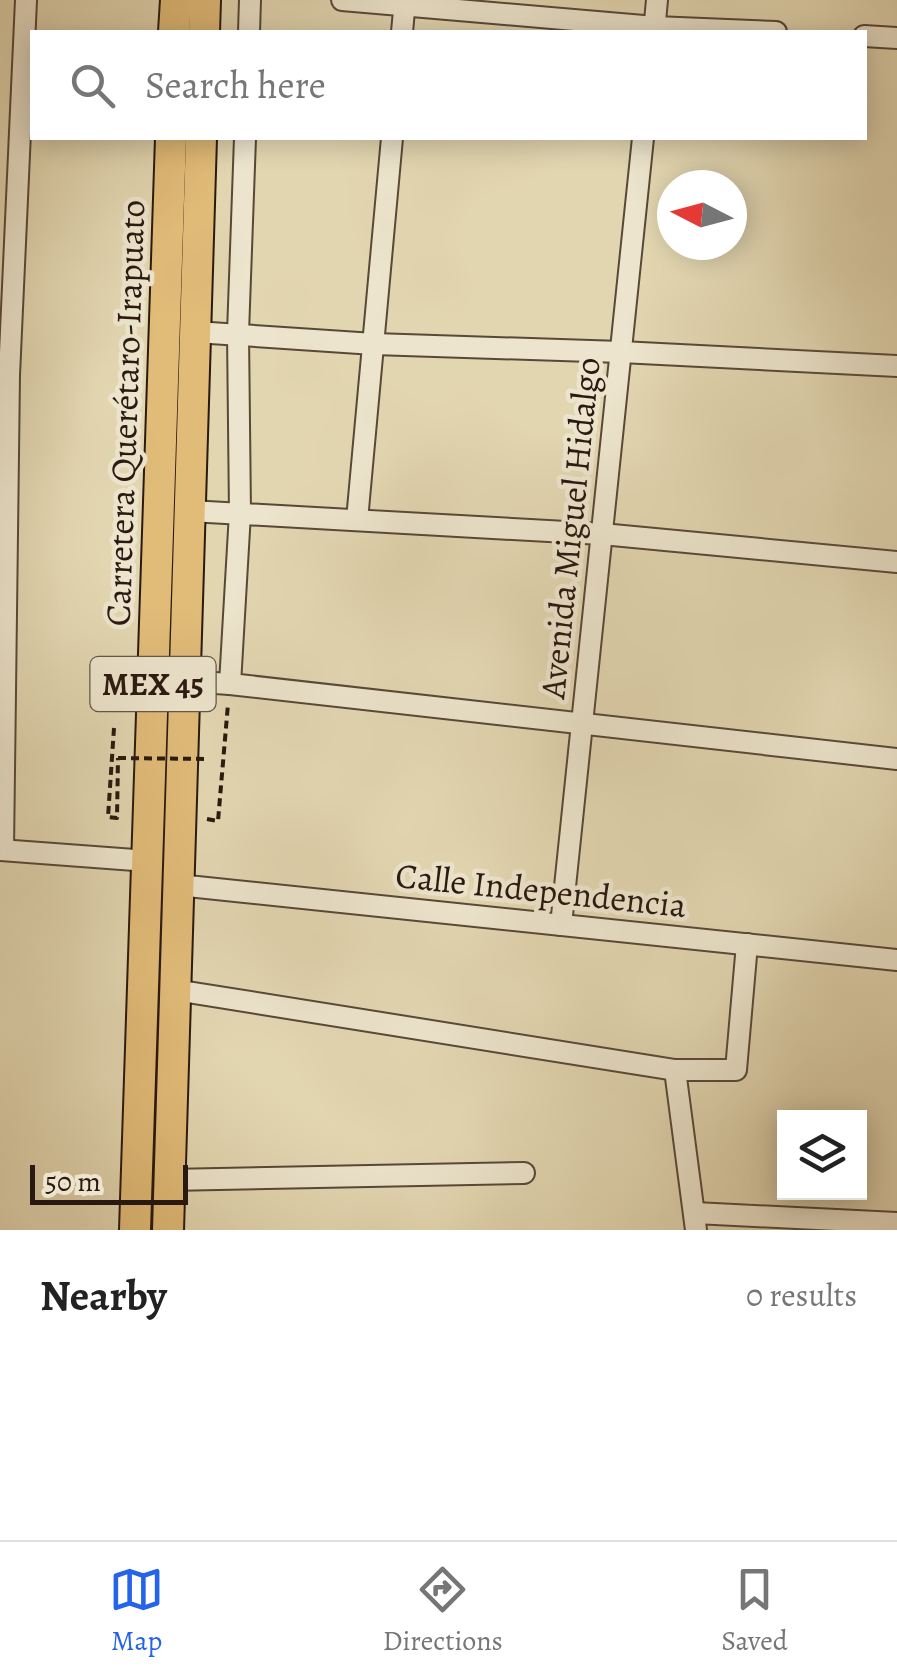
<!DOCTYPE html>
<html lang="en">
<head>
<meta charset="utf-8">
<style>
  body { margin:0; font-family:Alegreya,serif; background:#f2f2f2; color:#222 }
  .controls { position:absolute; right:30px; bottom:30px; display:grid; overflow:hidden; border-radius:0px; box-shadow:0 5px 25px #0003 }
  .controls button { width:90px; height:90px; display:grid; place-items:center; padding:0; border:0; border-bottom:2px solid #e0e0e0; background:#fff; color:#222; font:50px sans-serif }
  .compass { position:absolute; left:657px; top:170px; width:90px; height:90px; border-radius:50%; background:#fff; box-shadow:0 5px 25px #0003; rotate:276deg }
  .scale { position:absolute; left:30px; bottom:25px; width:158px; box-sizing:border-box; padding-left:10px; border:5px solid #2a1910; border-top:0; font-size:28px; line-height:35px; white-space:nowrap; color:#2a1910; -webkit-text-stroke:8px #ece4cc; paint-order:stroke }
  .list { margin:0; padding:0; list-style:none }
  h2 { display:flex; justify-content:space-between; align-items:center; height:130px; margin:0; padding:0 40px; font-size:42px }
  h2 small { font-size:32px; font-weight:400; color:#767676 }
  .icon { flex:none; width:55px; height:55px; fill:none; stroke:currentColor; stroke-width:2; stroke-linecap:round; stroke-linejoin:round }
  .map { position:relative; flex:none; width:897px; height:1230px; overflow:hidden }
  .search { position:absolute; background:#fff; box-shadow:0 5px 25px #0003; left:30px; right:30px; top:30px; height:110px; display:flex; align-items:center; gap:25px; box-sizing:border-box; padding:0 35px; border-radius:0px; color:#767676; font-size:38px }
  .sheet { height:310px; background:#fff }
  nav { display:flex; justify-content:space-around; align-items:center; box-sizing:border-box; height:140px; border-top:2px solid #e0e0e0; background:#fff; font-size:28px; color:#767676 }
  nav a { display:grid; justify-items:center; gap:5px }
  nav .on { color:#2563eb }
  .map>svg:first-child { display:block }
</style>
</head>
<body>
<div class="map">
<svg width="897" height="1230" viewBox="0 0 897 1230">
  <rect width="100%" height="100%" fill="#e2d6b1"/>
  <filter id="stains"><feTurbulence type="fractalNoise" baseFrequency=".002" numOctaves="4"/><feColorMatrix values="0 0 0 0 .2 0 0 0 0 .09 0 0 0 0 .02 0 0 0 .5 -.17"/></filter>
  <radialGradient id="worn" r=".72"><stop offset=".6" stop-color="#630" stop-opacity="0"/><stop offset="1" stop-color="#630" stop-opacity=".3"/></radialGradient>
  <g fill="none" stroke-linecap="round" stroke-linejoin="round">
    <defs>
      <g id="minor">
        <polyline points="342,0 655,27 776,32"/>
        <polyline points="249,32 250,0"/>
        <polyline points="402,32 405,0"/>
        <polyline points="654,32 657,0"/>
        <polyline points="864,36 897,38"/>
        <polyline points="195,332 374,344 621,352 897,366"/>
        <polyline points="190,511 602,534 897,562"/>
        <polyline points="357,520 392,138"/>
        <polyline points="184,681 230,684 897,759"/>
        <polyline points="230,684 240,513 238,333 245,138"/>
        <polyline points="0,850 148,861"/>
        <polyline points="3,850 9,375 26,0"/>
        <polyline points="178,885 897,960"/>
        <polyline points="561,925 643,138"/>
        <polyline points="175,990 675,1070 736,1070 747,944"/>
        <polyline points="675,1070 696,1230"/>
        <polyline points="169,1180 524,1173"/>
        <polyline points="695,1213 897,1223"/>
      </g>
      <g id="highway">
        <polyline points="174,32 176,0"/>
        <polyline points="204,32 205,0"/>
        <polyline points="135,1230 171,138"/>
        <polyline points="168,1230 201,138"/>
      </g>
    </defs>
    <!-- minor casing -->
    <use href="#minor" stroke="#584838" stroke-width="24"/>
    <!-- highway casing -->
    <use href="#highway" stroke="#2a1910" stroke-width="34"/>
    <!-- path -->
    <g stroke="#2a1910" stroke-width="4" stroke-dasharray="8 5" stroke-linecap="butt">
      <polyline points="114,728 108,817 117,818 118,758"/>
      <polyline points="207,819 218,821 228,704"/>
    </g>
    <!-- minor -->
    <use href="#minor" stroke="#ece4cc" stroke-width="20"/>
    <!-- highway -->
    <use href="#highway" stroke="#e1bb78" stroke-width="30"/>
    <!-- path-bridge -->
    <polyline stroke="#2a1910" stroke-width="4" stroke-dasharray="8 5" stroke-linecap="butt" points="118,758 208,759"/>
  </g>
  <g text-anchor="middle" stroke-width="9" stroke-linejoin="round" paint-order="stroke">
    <!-- shield labels -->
    <rect fill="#ece4cc" stroke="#645648" stroke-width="2.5" x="90.5" y="657" width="125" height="54" rx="8"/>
    <g font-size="32" font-weight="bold" fill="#2a1910">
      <text x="153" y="695">MEX 45</text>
    </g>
    <!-- street labels -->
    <g font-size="35" fill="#2a1910" stroke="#ece4cc">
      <text transform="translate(125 413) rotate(-88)" y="12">Carretera Querétaro-Irapuato</text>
      <text transform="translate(570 528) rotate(-84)" y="12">Avenida Miguel Hidalgo</text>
      <text transform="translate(541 890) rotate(6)" y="12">Calle Independencia</text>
    </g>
  </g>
  <rect width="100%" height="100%" filter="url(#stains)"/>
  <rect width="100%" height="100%" fill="url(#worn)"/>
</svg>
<div class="controls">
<button><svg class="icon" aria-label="layers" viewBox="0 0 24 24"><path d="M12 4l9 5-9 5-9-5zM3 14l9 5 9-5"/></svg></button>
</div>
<svg class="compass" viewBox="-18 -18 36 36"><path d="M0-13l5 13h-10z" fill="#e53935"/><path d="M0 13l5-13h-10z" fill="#767676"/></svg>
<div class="scale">50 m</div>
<div class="search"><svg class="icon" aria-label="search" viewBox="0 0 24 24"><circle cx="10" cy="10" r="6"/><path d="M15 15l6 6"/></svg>Search here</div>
</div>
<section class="sheet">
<h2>Nearby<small>0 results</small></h2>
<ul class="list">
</ul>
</section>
<nav>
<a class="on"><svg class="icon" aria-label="map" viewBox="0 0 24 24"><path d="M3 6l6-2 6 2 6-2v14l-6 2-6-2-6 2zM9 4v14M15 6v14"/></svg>Map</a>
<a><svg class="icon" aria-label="directions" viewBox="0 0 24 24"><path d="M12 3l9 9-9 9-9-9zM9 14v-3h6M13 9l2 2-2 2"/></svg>Directions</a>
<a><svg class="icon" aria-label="saved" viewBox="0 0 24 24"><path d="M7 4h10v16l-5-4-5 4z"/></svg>Saved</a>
</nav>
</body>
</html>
